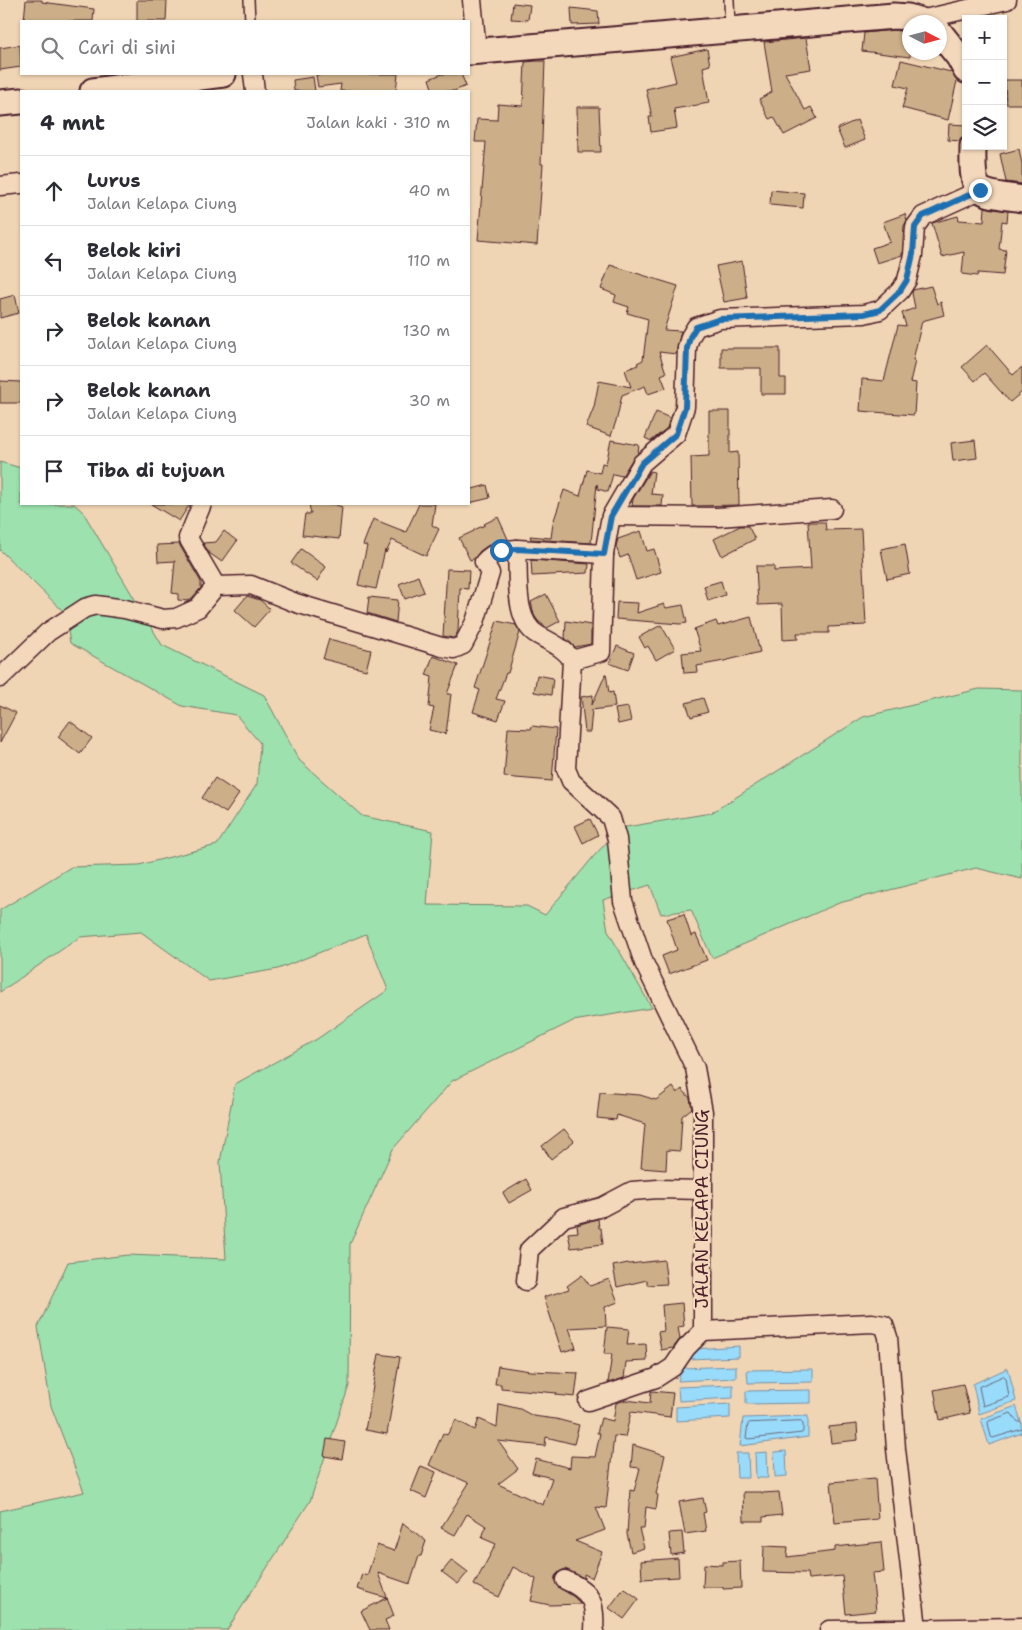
<!DOCTYPE html>
<html lang="id">
<head>
<meta charset="utf-8">
<style>
  body { margin:0; font-family:"Shantell Sans",sans-serif; background:#f7f7f7; color:#2b2b33 }
  .controls { position:absolute; right:15px; top:15px; display:grid; overflow:hidden; border-radius:0px; box-shadow:0 1px 4px #0004 }
  .controls button { width:45px; height:45px; display:grid; place-items:center; padding:0; border:0; border-bottom:1px solid #e1e1e2; background:#fff; color:#2b2b33; font:25px sans-serif }
  .compass { position:absolute; left:902px; top:15px; width:45px; height:45px; border-radius:50%; background:#fff; box-shadow:0 1px 4px #0004; rotate:96deg }
  .stop { position:absolute; width:15px; height:15px; margin:-11px; border:4px solid #1f6fb2; border-radius:50%; background:#fff }
  .stop.end { background:#1f6fb2; border-color:#fff; box-shadow:0 1px 5px #0008 }
  .list { margin:0; padding:0; list-style:none }
  h2 { display:flex; justify-content:space-between; align-items:center; height:65px; margin:0; padding:0 20px; font-size:21px }
  h2 small { font-size:16px; font-weight:400; color:#7c7c81 }
  .list li { display:grid; grid-template-columns:32px 1fr auto; gap:15px; align-items:center; box-sizing:border-box; height:70px; padding:0 20px; border-top:1px solid #e1e1e2 }
  .list b { display:block; font-size:19px; white-space:nowrap }
  .list p { margin:0; font-size:16px; white-space:nowrap; color:#7c7c81 }
  .list em { font-size:16px; font-style:normal; color:#7c7c81 }
  .icon { flex:none; width:28px; height:28px; fill:none; stroke:currentColor; stroke-width:2; stroke-linecap:round; stroke-linejoin:round }
  .map { position:relative; flex:none; width:1022px; height:1630px; overflow:hidden }
  .search { position:absolute; background:#fff; box-shadow:0 1px 4px #0004; left:20px; top:20px; width:450px; height:55px; display:flex; align-items:center; gap:12px; box-sizing:border-box; padding:0 18px; border-radius:0px; color:#7c7c81; font-size:19px }
  .panel { position:absolute; background:#fff; box-shadow:0 1px 4px #0004; left:20px; top:90px; width:450px; height:415px; border-radius:0px }
  .map>svg:first-child { display:block }
</style>
</head>
<body>
<div class="map">
<svg width="1022" height="1630" viewBox="0 0 1022 1630">
  <rect width="100%" height="100%" fill="#f0d5b4"/>
  <filter id="ink" filterUnits="userSpaceOnUse"><feTurbulence type="fractalNoise" baseFrequency=".02" numOctaves="2"/><feDisplacementMap in="SourceGraphic" scale="10" xChannelSelector="R" yChannelSelector="G"/><feConvolveMatrix kernelMatrix="1 2 1 2 8 2 1 2 1" color-interpolation-filters="sRGB"/></filter>
  <g filter="url(#ink)">
    <!-- green -->
    <polygon fill="#9ce1ae" stroke="#73806c" points="0,462 21,468 21,504 74,504 83,512 162,645 264,695 299,760 362,816 433,831 427,905 527,906 545,915 594,856 620,828 711,813 863,717 979,689 1022,690 1022,879 976,868 839,903 712,958 691,910 661,914 650,885 603,900 608,931 652,1008 573,1021 452,1081 393,1149 350,1244 349,1386 310,1501 227,1630 0,1630 0,1511 84,1492 51,1406 38,1327 68,1262 128,1255 226,1259 220,1162 235,1084 317,1039 388,990 366,934 278,969 209,981 141,932 80,937 0,992 0,910 71,867 139,865 217,845 257,784 260,743 236,715 182,706 70,643 65,613 0,550"/>
    <!-- water -->
    <g fill="#98dbfa" stroke="#7990a7">
      <polygon points="739,1346 739,1357 689,1359 695,1349"/>
      <polygon points="736,1366 736,1378 678,1381 682,1368"/>
      <polygon points="1008,1368 1016,1401 979,1414 973,1384"/>
      <polygon points="813,1369 813,1382 748,1383 747,1370"/>
      <polygon points="733,1385 733,1398 679,1401 678,1387"/>
      <polygon points="811,1390 811,1403 746,1404 746,1391"/>
      <polygon points="730,1404 730,1418 676,1421 676,1407"/>
      <polygon points="1016,1406 1022,1425 1022,1433 989,1445 981,1419"/>
      <polygon points="808,1416 808,1437 740,1446 743,1418"/>
      <polygon points="786,1451 787,1476 775,1477 774,1452"/>
      <polygon points="767,1452 768,1478 756,1478 755,1453"/>
      <polygon points="736,1453 748,1453 749,1478 737,1478"/>
    </g>
    <g fill="none" stroke-linecap="round" stroke-linejoin="round">
      <!-- shore -->
      <g stroke="#696a7e" stroke-width="1">
        <polygon points="1004,1376 1006,1378 1009,1397 983,1406 979,1387"/>
        <polygon points="801,1421 803,1424 803,1431 802,1433 749,1439 746,1438 748,1424 749,1423"/>
        <polyline points="1022,1423 1017,1421 1011,1413 989,1421 988,1423 991,1437 993,1438 1022,1429"/>
      </g>
    </g>
    <!-- building -->
    <g fill="#ccaf88" stroke="#4a1f2b">
      <polygon points="26,0 42,0 42,2 94,9 93,21 35,21 24,20"/>
      <polygon points="137,0 167,0 166,21 137,21"/>
      <polygon points="513,3 530,5 528,20 511,19"/>
      <polygon points="571,8 598,11 599,24 572,25"/>
      <polygon points="894,30 910,33 910,57 862,51 864,33"/>
      <polygon points="806,38 811,69 785,73 805,110 811,107 817,118 784,135 774,117 769,119 759,99 772,92 764,42"/>
      <polygon points="20,45 21,67 0,70 0,48"/>
      <polygon points="707,49 710,65 703,67 709,103 674,109 677,128 651,132 649,117 652,117 646,89 676,82 670,57"/>
      <polygon points="901,60 951,72 957,81 948,120 902,108 908,88 895,85"/>
      <polygon points="536,61 545,61 541,164 543,164 537,245 478,240 486,142 475,142 477,119 497,120 498,104 523,106 525,62"/>
      <polygon points="325,74 398,74 396,91 340,91 341,84 318,87 316,75"/>
      <polygon points="442,74 461,74 466,86 454,91 433,91 429,79"/>
      <polygon points="313,77 315,91 294,91 293,80"/>
      <polygon points="1005,80 1022,80 1022,104 1006,104"/>
      <polygon points="577,107 599,107 601,152 578,152"/>
      <polygon points="857,120 865,140 845,148 837,129"/>
      <polygon points="949,124 966,125 966,134 960,141 948,140"/>
      <polygon points="1019,149 1022,164 1022,184 1006,182 1000,154"/>
      <polygon points="771,190 804,193 803,208 770,205"/>
      <polygon points="985,207 1008,211 1007,222 1002,221 999,249 1006,250 1003,275 978,273 977,276 962,274 964,252 942,257 932,223 958,216 959,220 984,222"/>
      <polygon points="905,214 907,220 904,226 902,255 877,263 872,248 890,242 883,222"/>
      <polygon points="742,261 747,298 724,302 716,266"/>
      <polygon points="610,265 678,286 664,330 681,331 676,354 659,352 666,373 661,375 666,388 648,394 645,386 622,395 617,418 611,436 586,427 594,407 599,381 631,387 625,370 638,365 637,363 643,360 648,319 627,313 629,307 614,302 616,295 601,289"/>
      <polygon points="931,286 937,304 941,302 944,315 922,321 913,360 915,361 910,382 916,383 914,415 860,411 862,379 884,381 898,325 906,326 902,313 915,308 912,293 913,290"/>
      <polygon points="15,295 19,313 0,318 0,299"/>
      <polygon points="987,345 1013,375 1022,367 1022,392 1010,402 984,373 975,381 962,367"/>
      <polygon points="721,348 780,348 780,378 786,378 786,394 761,394 761,368 721,368"/>
      <polygon points="0,381 21,382 21,403 0,403"/>
      <polygon points="709,411 730,411 730,453 738,452 739,505 692,506 691,457 709,456"/>
      <polygon points="656,412 670,418 667,428 651,441 645,438"/>
      <polygon points="611,440 639,445 638,453 633,458 622,476 613,474 608,492 598,489 597,484 591,543 531,539 530,536 551,538 553,523 564,490 580,496 587,470 600,473 602,463 606,464"/>
      <polygon points="975,440 977,458 953,461 951,443"/>
      <polygon points="650,471 654,472 651,494 663,495 662,506 632,506 633,499"/>
      <polygon points="487,485 490,498 469,503 469,490"/>
      <polygon points="151,504 190,504 179,521"/>
      <polygon points="309,504 334,504 342,507 339,539 302,535 305,514 311,514"/>
      <polygon points="419,504 435,504 432,525 439,529 426,556 392,540 386,553 385,550 376,589 358,585 367,546 363,545 373,519 406,532"/>
      <polygon points="498,517 508,539 490,544 480,551 474,559 470,560 459,538 474,531 474,530 485,525 484,524"/>
      <polygon points="808,522 825,522 826,530 861,529 866,625 829,627 829,633 797,633 798,639 783,640 782,604 758,605 756,566 774,566 774,571 811,569"/>
      <polygon points="740,526 748,526 755,539 722,556 714,539"/>
      <polygon points="224,531 237,541 222,562 209,553 203,543 216,542"/>
      <polygon points="641,531 647,551 654,549 661,572 636,580 628,555 620,558 616,546 618,539"/>
      <polygon points="179,544 201,582 201,588 191,599 188,601 178,600 178,594 172,593 175,561 158,562 157,545"/>
      <polygon points="905,544 910,574 887,579 881,549"/>
      <polygon points="301,549 326,567 317,581 291,563"/>
      <polygon points="531,560 589,564 588,573 532,576"/>
      <polygon points="447,569 469,570 468,589 460,588 458,631 455,637 453,638 443,636"/>
      <polygon points="418,576 424,592 405,599 399,584"/>
      <polygon points="721,581 725,595 708,601 704,586"/>
      <polygon points="546,594 560,621 547,628 538,621 534,615 531,602"/>
      <polygon points="247,596 260,600 270,609 254,627 235,610"/>
      <polygon points="369,597 398,600 396,622 367,613"/>
      <polygon points="617,602 638,603 637,613 664,604 666,608 683,605 687,623 680,624 616,619"/>
      <polygon points="751,617 760,652 724,661 697,666 698,672 684,673 682,653 701,651 694,629 716,621 718,626"/>
      <polygon points="497,621 516,625 520,632 508,673 506,673 496,699 505,701 498,720 473,712 480,690 475,688"/>
      <polygon points="566,621 591,625 591,644 575,647 565,638"/>
      <polygon points="661,625 675,649 656,660 648,646 645,648 639,637"/>
      <polygon points="329,639 371,650 366,670 323,659"/>
      <polygon points="617,646 634,653 628,670 609,663"/>
      <polygon points="433,656 458,665 447,694 451,694 446,734 429,730 434,708 429,707 432,677 426,675"/>
      <polygon points="606,673 609,693 613,692 615,707 592,710 590,732 585,732 581,697 593,695 592,705"/>
      <polygon points="537,675 553,678 551,695 534,692"/>
      <polygon points="703,698 708,712 691,717 686,703"/>
      <polygon points="0,705 16,713 0,743"/>
      <polygon points="628,707 631,721 618,724 615,709"/>
      <polygon points="70,721 92,738 80,754 58,737"/>
      <polygon points="532,726 556,729 552,781 504,777 508,728 531,729"/>
      <polygon points="215,778 239,794 226,813 202,798"/>
      <polygon points="590,819 598,835 583,843 575,826"/>
      <polygon points="684,914 691,936 696,934 707,960 669,974 662,956 677,950 667,919"/>
      <polygon points="673,1087 677,1093 682,1089 690,1098 692,1108 682,1116 680,1151 667,1150 666,1170 641,1168 645,1124 617,1115 616,1120 597,1118 600,1092 640,1095 656,1100"/>
      <polygon points="564,1129 574,1141 551,1159 542,1146"/>
      <polygon points="526,1179 532,1190 509,1203 503,1193"/>
      <polygon points="597,1219 598,1219 599,1228 601,1228 603,1244 571,1248 568,1233 578,1232 577,1225"/>
      <polygon points="664,1260 667,1284 647,1285 647,1280 617,1287 613,1266 628,1263 629,1264"/>
      <polygon points="582,1275 590,1286 609,1279 618,1302 605,1307 606,1326 569,1328 576,1348 562,1352 544,1297 569,1289 567,1286"/>
      <polygon points="682,1303 684,1326 678,1327 680,1339 673,1348 661,1350 658,1332 664,1331 662,1305"/>
      <polygon points="607,1327 629,1329 627,1345 646,1344 647,1361 626,1362 624,1378 608,1383 612,1354 604,1354"/>
      <polygon points="379,1354 400,1357 387,1434 365,1430"/>
      <polygon points="498,1366 530,1371 578,1373 575,1397 556,1395 557,1393 501,1388 501,1384 495,1384"/>
      <polygon points="963,1384 970,1413 940,1420 934,1390"/>
      <polygon points="651,1391 673,1393 670,1417 631,1412 625,1437 614,1436 606,1508 596,1507 605,1530 575,1541 602,1552 592,1578 584,1574 584,1578 565,1569 559,1572 555,1576 555,1581 557,1586 574,1597 581,1604 550,1605 531,1601 536,1579 513,1567 499,1597 474,1585 496,1544 482,1538 486,1526 467,1514 455,1535 441,1528 469,1483 429,1465 443,1433 447,1435 456,1420 475,1430 479,1419 497,1427 499,1404 520,1409 533,1416 556,1419 579,1425 574,1444 546,1437 545,1446 498,1441 518,1469 498,1484 543,1505 552,1478 532,1473 536,1459 570,1468 571,1456 595,1457 600,1433 597,1433 601,1418 613,1421 616,1403 626,1400 650,1403"/>
      <polygon points="857,1424 858,1440 831,1443 829,1427"/>
      <polygon points="327,1439 345,1442 342,1459 324,1456"/>
      <polygon points="633,1445 665,1455 656,1494 658,1495 656,1509 646,1507 644,1529 639,1529 644,1548 631,1552 627,1534 630,1490 634,1491 640,1468 631,1467"/>
      <polygon points="421,1466 436,1472 426,1498 411,1491"/>
      <polygon points="875,1478 878,1519 835,1523 831,1482"/>
      <polygon points="743,1492 762,1492 762,1493 779,1492 782,1515 763,1517 763,1521 744,1521"/>
      <polygon points="703,1498 706,1512 703,1513 706,1531 685,1534 679,1502"/>
      <polygon points="403,1523 426,1541 421,1556 419,1556 410,1584 378,1573 394,1616 385,1620 389,1630 370,1630 361,1611 387,1598 357,1589 362,1574 367,1576 377,1545 394,1551"/>
      <polygon points="682,1532 684,1553 671,1555 669,1533"/>
      <polygon points="881,1542 884,1572 872,1573 876,1611 846,1614 842,1576 808,1579 807,1573 763,1572 764,1546 788,1547 787,1557 835,1551 835,1547"/>
      <polygon points="678,1558 679,1577 642,1579 641,1561"/>
      <polygon points="452,1560 468,1572 458,1584 442,1572"/>
      <polygon points="740,1561 741,1588 723,1589 723,1587 703,1587 704,1564 722,1565 722,1562"/>
      <polygon points="624,1588 639,1599 624,1619 609,1608"/>
    </g>
    <g fill="none" stroke-linecap="round" stroke-linejoin="round">
      <defs>
        <g id="lane">
          <polyline points="249,0 250,21"/>
          <polyline points="729,0 730,28"/>
        </g>
        <g id="street">
          <polyline points="472,0 477,51"/>
          <polyline points="920,20 1007,0"/>
          <polyline points="253,74 255,91"/>
          <polyline points="0,186 21,184"/>
          <polyline points="202,504 188,538 216,586"/>
          <polyline points="611,516 718,517 832,509"/>
          <polyline points="572,660 601,652 604,554"/>
          <path d="M 0,678 L 48,632 L 85,608 L 96,605 L 125,609 L 163,619 L 176,618 L 198,608 L 216,586 L 251,585 L 296,603 L 442,647 L 454,649 L 463,645 L 475,622 L 490,573 L 484,562 C 494,551 503,550 517,549"/>
          <polyline points="526,1281 529,1250 564,1217 602,1207 632,1191 658,1189 702,1190"/>
          <polyline points="588,1401 656,1378 673,1367 686,1348 703,1331"/>
          <path d="M 565,1580 C 591,1591 596,1602 594,1630"/>
          <path d="M 917,1628 L 896,1449 L 888,1337 L 884,1325 L 872,1323 L 703,1331 L 703,1112 L 695,1068 L 644,963 L 623,901 L 617,839 L 611,818 L 571,781 L 566,769 L 572,660 C 565,648 550,642 538,635 C 513,621 519,575 517,549 L 604,554 L 611,516 L 642,463 L 676,434 L 685,407 L 687,348 L 690,337 L 696,327 L 720,319 L 864,314 L 880,310 L 900,291 L 907,280 L 913,255 L 915,227 L 923,216 L 980,190"/>
          <polyline points="829,1630 1022,1627"/>
        </g>
        <g id="secondary">
          <polyline points="940,33 959,57 966,70"/>
          <polyline points="469,52 894,16 908,17 924,22"/>
          <polyline points="93,91 223,74"/>
          <polyline points="0,103 21,101"/>
          <path d="M 973,146 C 972,196 975,192 1022,199"/>
        </g>
      </defs>
      <!-- lane casing -->
      <use href="#lane" stroke="#4a1f2b" stroke-width="12"/>
      <!-- street casing -->
      <use href="#street" stroke="#4a1f2b" stroke-width="21"/>
      <!-- secondary casing -->
      <use href="#secondary" stroke="#4a1f2b" stroke-width="29"/>
      <!-- lane -->
      <use href="#lane" stroke="#f4d8bb" stroke-width="9"/>
      <!-- street -->
      <use href="#street" stroke="#f4d8bb" stroke-width="18"/>
      <!-- secondary -->
      <use href="#secondary" stroke="#f4d8bb" stroke-width="25"/>
    </g>
  </g>
  <g fill="none" stroke-linecap="round" stroke-linejoin="round" filter="url(#ink)">
    <!-- route -->
    <polyline stroke="#1f6fb2" stroke-width="6" points="501,550 517,549 604,554 611,516 642,463 676,434 685,407 687,348 690,337 696,327 720,319 864,314 880,310 900,291 907,280 913,254 915,227 923,216 980,190"/>
  </g>
  <g text-anchor="middle" stroke-width="4.5" stroke-linejoin="round" paint-order="stroke">
    <!-- street labels -->
    <g font-size="18" fill="#4a1f2b" stroke="#f4d8bb">
      <text transform="translate(702 1209) rotate(-90)" y="6">JALAN KELAPA CIUNG</text>
    </g>
  </g>
</svg>
<div class="controls">
<button>+</button>
<button>−</button>
<button><svg class="icon" aria-label="layers" viewBox="0 0 24 24"><path d="M12 4l9 5-9 5-9-5zM3 14l9 5 9-5"/></svg></button>
</div>
<svg class="compass" viewBox="-18 -18 36 36"><path d="M0-13l5 13h-10z" fill="#e53935"/><path d="M0 13l5-13h-10z" fill="#7c7c81"/></svg>
<div class="stop" style="left:501px;top:550px"></div>
<div class="stop end" style="left:980px;top:190px"></div>
<div class="search"><svg class="icon" aria-label="search" viewBox="0 0 24 24"><circle cx="10" cy="10" r="6"/><path d="M15 15l6 6"/></svg>Cari di sini</div>
<section class="panel">
<h2>4 mnt<small>Jalan kaki · 310 m</small></h2>
<ul class="list">
<li><svg class="icon" aria-label="ahead" viewBox="0 0 24 24"><path d="M12 20V5M6 11l6-6 6 6"/></svg><div><b>Lurus</b><p>Jalan Kelapa Ciung</p></div><em>40 m</em></li>
<li><svg class="icon" aria-label="left" viewBox="0 0 24 24"><path d="M17 20v-9H6M10 6l-5 5 5 5"/></svg><div><b>Belok kiri</b><p>Jalan Kelapa Ciung</p></div><em>110 m</em></li>
<li><svg class="icon" aria-label="right" viewBox="0 0 24 24"><path d="M7 20v-9h11M14 6l5 5-5 5"/></svg><div><b>Belok kanan</b><p>Jalan Kelapa Ciung</p></div><em>130 m</em></li>
<li><svg class="icon" aria-label="right" viewBox="0 0 24 24"><path d="M7 20v-9h11M14 6l5 5-5 5"/></svg><div><b>Belok kanan</b><p>Jalan Kelapa Ciung</p></div><em>30 m</em></li>
<li><svg class="icon" aria-label="arrive" viewBox="0 0 24 24"><path d="M6 21V4h12l-3 4 3 4H6"/></svg><div><b>Tiba di tujuan</b></div></li>
</ul>
</section>
</div>
</body>
</html>
